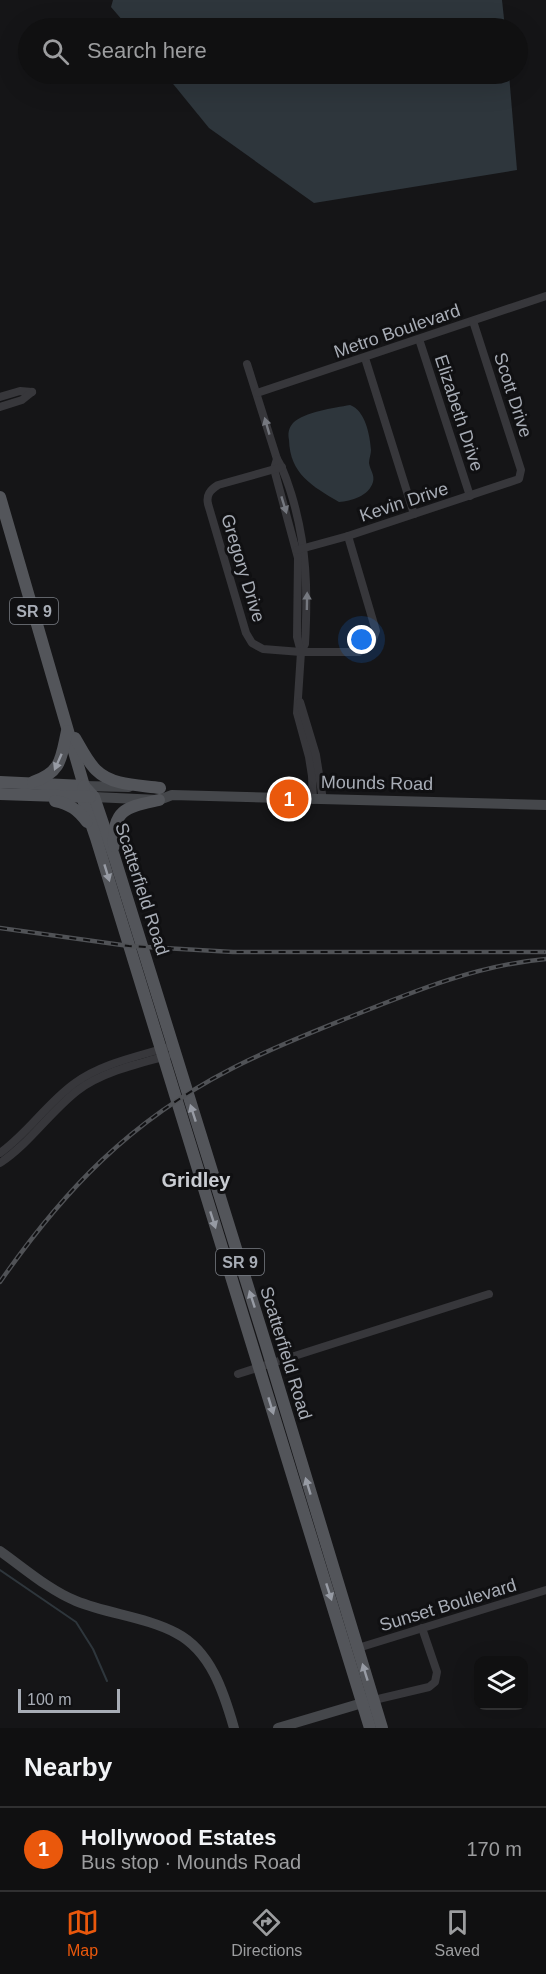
<!DOCTYPE html>
<html lang="en">
<head>
<meta charset="utf-8">
<style>
  body { margin:0; font-family:Helvetica,sans-serif; background:#19191a; color:#f1f3f6 }
  .controls { position:absolute; right:18px; bottom:18px; display:grid; overflow:hidden; border-radius:12px; box-shadow:0 6px 24px #0002 }
  .controls button { width:54px; height:54px; display:grid; place-items:center; padding:0; border:0; border-bottom:2px solid #303031; background:#101011; color:#f1f3f6; font:30px sans-serif }
  .scale { position:absolute; left:18px; bottom:15px; width:102px; box-sizing:border-box; padding-left:6px; border:3px solid #a8adb6; border-top:0; font-size:16px; line-height:21px; white-space:nowrap; color:#a8adb6; -webkit-text-stroke:4px #101012; paint-order:stroke }
  .you { position:absolute; left:362px; top:640px; width:21px; height:21px; margin:-15px; border:4px solid #fff; border-radius:50%; background:#1a73e8; box-shadow:0 0 0 9px #1a73e833 }
  .badge { display:grid; place-items:center; width:39px; height:39px; border-radius:50%; background:#ea580c; color:#fff; font-size:20px; font-weight:700 }
  .pin { position:absolute; translate:-50% -50%; border:3px solid #fff; box-shadow:0 2px 6px #0006 }
  .list { margin:0; padding:0; list-style:none }
  h2 { display:flex; justify-content:space-between; align-items:center; height:78px; margin:0; padding:0 24px; font-size:26px }
  h2 small { font-size:20px; font-weight:400; color:#9c9d9f }
  .list li { display:grid; grid-template-columns:39px 1fr auto; gap:18px; align-items:center; box-sizing:border-box; height:84px; padding:0 24px; border-top:2px solid #303031 }
  .list b { display:block; font-size:22px; white-space:nowrap }
  .list p { margin:0; font-size:20px; white-space:nowrap; color:#9c9d9f }
  .list em { font-size:20px; font-style:normal; color:#9c9d9f }
  .icon { flex:none; width:33px; height:33px; fill:none; stroke:currentColor; stroke-width:2; stroke-linecap:round; stroke-linejoin:round }
  .map { position:relative; flex:none; width:546px; height:1728px; overflow:hidden }
  .search { position:absolute; background:#101011; box-shadow:0 6px 24px #0002; left:18px; right:18px; top:18px; height:66px; display:flex; align-items:center; gap:15px; box-sizing:border-box; padding:0 21px; border-radius:33px; color:#9c9d9f; font-size:22px }
  .sheet { height:162px; background:#101011 }
  nav { display:flex; justify-content:space-around; align-items:center; box-sizing:border-box; height:84px; border-top:2px solid #303031; background:#101011; font-size:16px; color:#9c9d9f }
  nav a { display:grid; justify-items:center; gap:3px }
  nav .on { color:#ea580c }
  .map>svg:first-child { display:block }
</style>
</head>
<body>
<div class="map">
<svg width="546" height="1728" viewBox="0 0 546 1728">
  <rect width="100%" height="100%" fill="#151517"/>
  <!-- water -->
  <g fill="#2e363c">
    <polygon points="113,0 502,0 505,28 129,28 111,7"/>
    <polygon points="165,74 509,74 517,170 314,203 209,128"/>
    <path d="M 350,405 C 365,410 370,435 371,450 C 371,454 369,459 369,463 C 370,470 375,475 373,482 C 369,496 351,501 339,502 C 312,486 290,474 289,440 C 288,434 288,429 293,423 C 304,412 334,408 350,405 Z"/>
  </g>
  <g fill="none" stroke-linecap="round" stroke-linejoin="round">
    <!-- stream -->
    <polyline stroke="#2e363c" stroke-width="2" points="0,1570 76,1622 93,1649 107,1681"/>
    <!-- street -->
    <g stroke="#37373b" stroke-width="8">
      <polyline points="419,339 470,496"/>
      <polyline points="365,358 414,514"/>
      <path d="M 247,364 L 277,459 C 284,470 287,481 291,493 C 307,545 308,591 305,644 L 301,652"/>
      <polyline points="257,393 546,296"/>
      <polyline points="0,397 20,391 32,392"/>
      <polyline points="0,407 22,400 32,392"/>
      <polyline points="277,459 274,469 298,558 297,637 301,652 297,713 309,757 312,776 313,800"/>
      <path d="M 282,467 L 218,485 C 210,490 206,495 208,504 L 246,633 L 252,643 L 263,649 L 301,652 L 359,652 L 371,645 L 376,631 L 348,536"/>
      <polyline points="297,550 348,536 519,479 521,470 473,321"/>
      <polyline points="300,702 316,755 323,800"/>
      <path d="M 0,1153 C 28,1133 47,1103 75,1083 C 101,1064 135,1057 165,1048"/>
      <path d="M 0,1163 C 30,1143 49,1113 77,1091 C 102,1072 137,1064 167,1056"/>
      <polyline points="238,1374 489,1294"/>
      <polyline points="358,1648 546,1590"/>
      <polyline points="374,1700 429,1687 435,1682 437,1672 422,1628"/>
    </g>
    <!-- secondary -->
    <g stroke="#45474b" stroke-width="10">
      <polyline points="84,786 129,787"/>
      <polyline points="94,797 159,800 172,795 546,805"/>
      <path d="M 0,1551 C 24,1568 49,1590 76,1601 C 108,1614 146,1617 176,1633 C 211,1651 224,1693 234,1728"/>
      <polyline points="278,1728 369,1701"/>
    </g>
    <!-- primary -->
    <g stroke="#53555a" stroke-width="12">
      <polyline points="0,497 84,786 94,797 115,859 266,1345 382,1728"/>
      <path d="M 75,738 C 81,748 87,761 96,770 C 112,786 140,785 160,788"/>
      <polyline points="0,782 84,786"/>
      <path d="M 33,782 C 62,772 61,758 67,731"/>
      <polyline points="84,786 82,797 96,838 370,1728"/>
      <polyline points="0,794 90,797"/>
      <path d="M 55,801 C 70,804 78,810 87,822"/>
      <path d="M 114,846 C 112,808 128,807 159,800"/>
    </g>
    <defs>
      <g id="rail">
        <polyline points="0,928 129,946 233,952 545,952"/>
        <path d="M 0,1282 C 64,1190 130,1121 231,1069 C 271,1048 313,1032 355,1015 C 417,990 479,965 546,959"/>
      </g>
    </defs>
    <!-- rail casing -->
    <use href="#rail" stroke="#505256" stroke-width="4.5"/>
    <!-- rail -->
    <use href="#rail" stroke="#101012" stroke-width="2" stroke-dasharray="7" stroke-linecap="butt"/>
  </g>
  <!-- one-way arrows -->
  <defs><path id="oneway-solid" d="M-6-.8H1V-3.2L6.5 0L1 3.2V.8H-6Z" transform="scale(1.5)"/></defs>
  <g fill="#75787f">
    <use href="#oneway-solid" transform="translate(267 426) rotate(-106)"/>
    <use href="#oneway-solid" transform="translate(284 505) rotate(73)"/>
    <use href="#oneway-solid" transform="translate(307 601) rotate(-89)"/>
  </g>
  <g fill="#979ba4">
    <use href="#oneway-solid" transform="translate(58 762) rotate(114)"/>
    <use href="#oneway-solid" transform="translate(107 873) rotate(73)"/>
    <use href="#oneway-solid" transform="translate(193 1113) rotate(-108)"/>
    <use href="#oneway-solid" transform="translate(213 1220) rotate(72)"/>
    <use href="#oneway-solid" transform="translate(252 1299) rotate(-108)"/>
    <use href="#oneway-solid" transform="translate(271 1406) rotate(73)"/>
    <use href="#oneway-solid" transform="translate(308 1486) rotate(-107)"/>
    <use href="#oneway-solid" transform="translate(329 1592) rotate(72)"/>
    <use href="#oneway-solid" transform="translate(365 1672) rotate(-107)"/>
  </g>
  <g text-anchor="middle" stroke-width="6" stroke-linejoin="round" paint-order="stroke">
    <!-- shield labels -->
    <g fill="#101012" stroke="#7a7e85" stroke-width="1.5">
      <rect x="10" y="598" width="48" height="26" rx="4.5"/>
      <rect x="216" y="1249" width="48" height="26" rx="4.5"/>
    </g>
    <g font-size="16" font-weight="bold" fill="#a8adb6">
      <text x="34" y="617">SR 9</text>
      <text x="240" y="1268">SR 9</text>
    </g>
    <!-- street labels -->
    <g font-size="18" fill="#a8adb6" stroke="#101012">
      <text transform="translate(397 331) rotate(-19)" y="6">Metro Boulevard</text>
      <text transform="translate(513 395) rotate(72)" y="6">Scott Drive</text>
      <text transform="translate(459 413) rotate(72)" y="6">Elizabeth Drive</text>
      <text transform="translate(404 502) rotate(-18)" y="6">Kevin Drive</text>
      <text transform="translate(243 568) rotate(73)" y="6">Gregory Drive</text>
      <text transform="translate(377 783) rotate(1)" y="6">Mounds Road</text>
      <text transform="translate(142 889) rotate(72)" y="6">Scatterfield Road</text>
      <text transform="translate(286 1353) rotate(73)" y="6">Scatterfield Road</text>
      <text transform="translate(448 1605) rotate(-17)" y="6">Sunset Boulevard</text>
    </g>
    <!-- neighbourhood labels -->
    <g font-size="20" font-weight="bold" fill="#c9ccd2" stroke="#101012">
      <text x="196" y="1187">Gridley</text>
    </g>
  </g>
</svg>
<div class="controls">
<button><svg class="icon" aria-label="layers" viewBox="0 0 24 24"><path d="M12 4l9 5-9 5-9-5zM3 14l9 5 9-5"/></svg></button>
</div>
<div class="scale">100 m</div>
<div class="you"></div>
<div class="pin badge" style="left:289px;top:799px">1</div>
<div class="search"><svg class="icon" aria-label="search" viewBox="0 0 24 24"><circle cx="10" cy="10" r="6"/><path d="M15 15l6 6"/></svg>Search here</div>
</div>
<section class="sheet">
<h2>Nearby<small></small></h2>
<ul class="list">
<li><span class="badge">1</span><div><b>Hollywood Estates</b><p>Bus stop · Mounds Road</p></div><em>170 m</em></li>
</ul>
</section>
<nav>
<a class="on"><svg class="icon" aria-label="map" viewBox="0 0 24 24"><path d="M3 6l6-2 6 2 6-2v14l-6 2-6-2-6 2zM9 4v14M15 6v14"/></svg>Map</a>
<a><svg class="icon" aria-label="directions" viewBox="0 0 24 24"><path d="M12 3l9 9-9 9-9-9zM9 14v-3h6M13 9l2 2-2 2"/></svg>Directions</a>
<a><svg class="icon" aria-label="saved" viewBox="0 0 24 24"><path d="M7 4h10v16l-5-4-5 4z"/></svg>Saved</a>
</nav>
</body>
</html>
